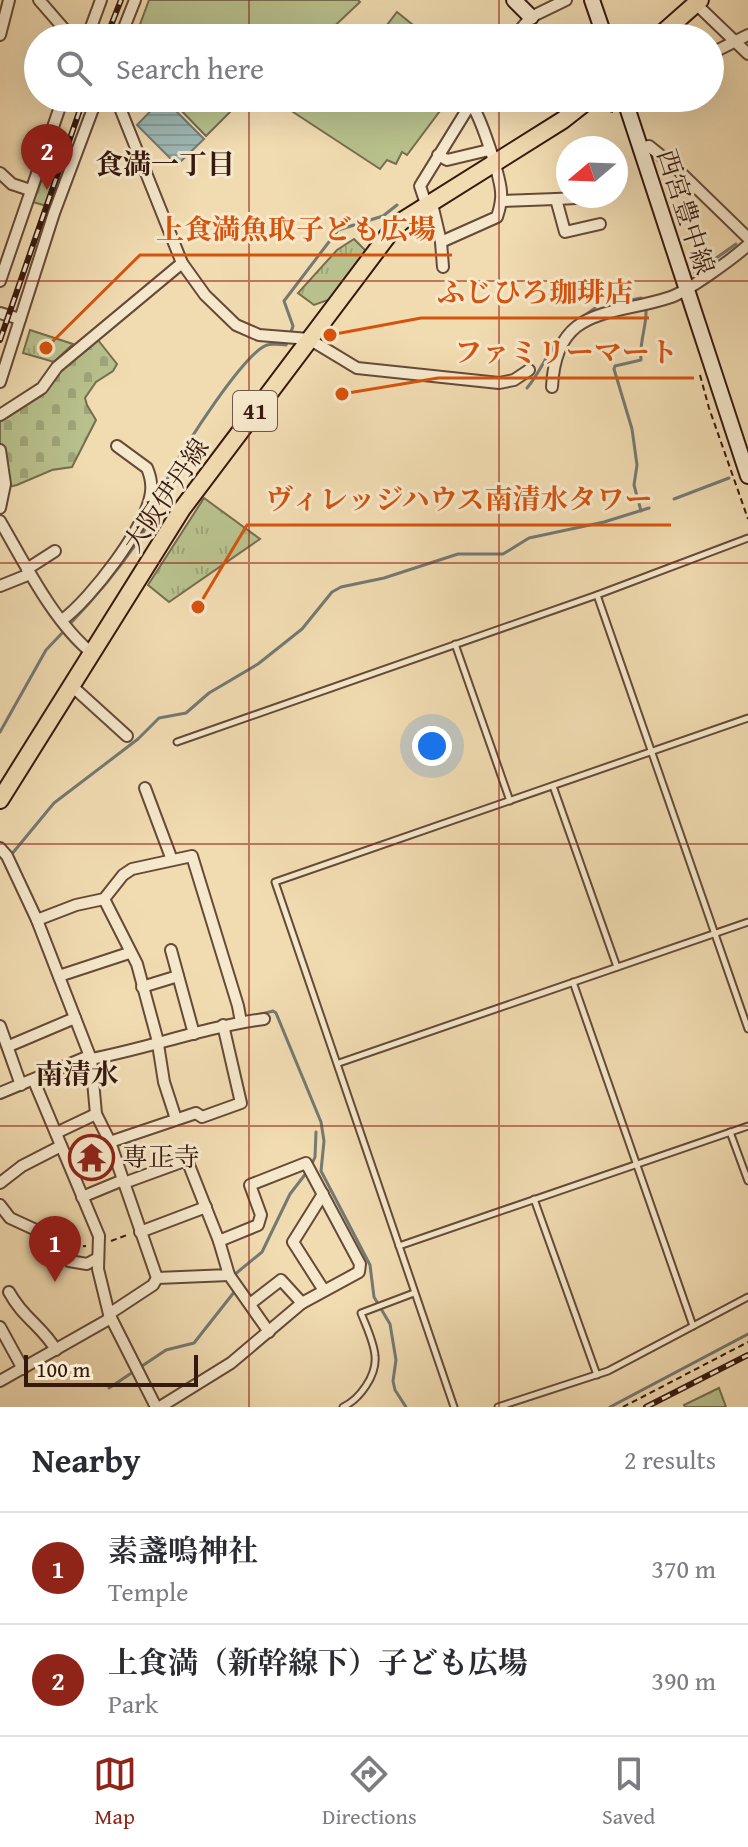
<!DOCTYPE html>
<html lang="en">
<head>
<meta charset="utf-8">
<style>
  body { margin:0; font-family:"Gentium Book Plus","Noto Serif JP",serif; background:#f2f2f3; color:#2b2b33 }
  .compass { position:absolute; left:556px; top:136px; width:72px; height:72px; border-radius:50%; background:#fff; box-shadow:0 8px 32px #0002; rotate:251deg }
  .scale { position:absolute; left:24px; bottom:20px; width:174px; box-sizing:border-box; padding-left:8px; border:4px solid #36190e; border-top:0; font-size:22px; line-height:28px; white-space:nowrap; color:#36190e; -webkit-text-stroke:6px #f6e8cc; paint-order:stroke }
  .you { position:absolute; left:432px; top:746px; width:28px; height:28px; margin:-20px; border:6px solid #fff; border-radius:50%; background:#1a73e8; box-shadow:0 0 0 12px #1a73e833 }
  .badge { display:grid; place-items:center; width:52px; height:52px; border-radius:50%; background:#8f2418; color:#fff; font-size:26px; font-weight:700 }
  .pin { position:absolute; translate:-50% -66px; filter:drop-shadow(0 2px 4px #0008) }
  .pin::after { content:''; position:absolute; top:42px; width:28px; height:24px; background:inherit; clip-path:polygon(0 0,100% 0,50% 100%) }
  .list { margin:0; padding:0; list-style:none }
  h2 { display:flex; justify-content:space-between; align-items:center; height:104px; margin:0; padding:0 32px; font-size:34px }
  h2 small { font-size:26px; font-weight:400; color:#7c7c81 }
  .list li { display:grid; grid-template-columns:52px 1fr auto; gap:24px; align-items:center; box-sizing:border-box; height:112px; padding:0 32px; border-top:2px solid #e1e1e2 }
  .list b { display:block; font-size:30px; white-space:nowrap }
  .list p { margin:0; font-size:26px; white-space:nowrap; color:#7c7c81 }
  .list em { font-size:26px; font-style:normal; color:#7c7c81 }
  .icon { flex:none; width:44px; height:44px; fill:none; stroke:currentColor; stroke-width:2; stroke-linecap:round; stroke-linejoin:round }
  .map { position:relative; flex:none; width:748px; height:1407px; overflow:hidden }
  .search { position:absolute; background:#fff; box-shadow:0 8px 32px #0002; left:24px; right:24px; top:24px; height:88px; display:flex; align-items:center; gap:20px; box-sizing:border-box; padding:0 28px; border-radius:44px; color:#7c7c81; font-size:30px }
  .sheet { height:328px; background:#fff }
  nav { display:flex; justify-content:space-around; align-items:center; box-sizing:border-box; height:112px; border-top:2px solid #e1e1e2; background:#fff; font-size:22px; color:#7c7c81 }
  nav a { display:grid; justify-items:center; gap:4px }
  nav .on { color:#8f2418 }
  .map>svg:first-child { display:block }
</style>
</head>
<body>
<div class="map">
<svg width="748" height="1407" viewBox="0 0 748 1407">
  <defs>
    <pattern id="cemetery-stones" width="16" height="16" patternUnits="userSpaceOnUse" patternTransform="scale(2)"><rect width="16" height="16" fill="#b8c18d"/><path d="M2 7V4a2 2 0 0 1 4 0v3zM10 15v-3a2 2 0 0 1 4 0v3z" fill="#9fa578"/></pattern>
    <pattern id="park-tufts" width="24" height="20" patternUnits="userSpaceOnUse" patternTransform="scale(2)"><rect width="24" height="20" fill="#b8c18d"/><path d="M3 7l-1-3M5 7V3M7 7l1-3M15 17l-1-3M17 17v-4M19 17l1-3" fill="none" stroke="#9fa578"/></pattern>
    <pattern id="water-rules" width="6" height="5" patternUnits="userSpaceOnUse" patternTransform="scale(2)"><rect width="6" height="5" fill="#9eb9b5"/><path d="M0 2.5h6" fill="none" stroke="#899e9a"/></pattern>
  </defs>
  <rect width="100%" height="100%" fill="#f1dbb1"/>
  <filter id="stains"><feTurbulence type="fractalNoise" baseFrequency=".0025" numOctaves="4"/><feColorMatrix values="0 0 0 0 .2 0 0 0 0 .09 0 0 0 0 .02 0 0 0 .5 -.17"/></filter>
  <radialGradient id="worn" r=".72"><stop offset=".6" stop-color="#630" stop-opacity="0"/><stop offset="1" stop-color="#630" stop-opacity=".3"/></radialGradient>
  <!-- grass -->
  <g fill="#b8c18d" stroke="#776d4e" stroke-width="2">
    <polygon points="149,0 358,0 360,2 322,38 135,38"/>
    <polygon points="397,12 413,25 403,38 377,38"/>
    <polygon points="169,98 244,98 206,136"/>
    <polygon points="300,98 454,98 440,111 407,155 402,152 396,164 387,160 380,169 293,112"/>
  </g>
  <!-- cemetery -->
  <polygon fill="url(#cemetery-stones)" stroke="#776d4e" stroke-width="2" points="98,340 117,364 113,371 96,382 85,398 87,405 96,420 72,467 52,470 17,485 8,487 0,445 0,422 44,394 60,370"/>
  <!-- park -->
  <g fill="url(#park-tufts)" stroke="#776d4e" stroke-width="2">
    <polygon points="44,174 60,179 50,207 33,202"/>
    <polygon points="354,239 366,251 331,299 314,305 298,293 337,250"/>
    <polygon points="30,330 73,344 54,362 23,353"/>
    <polygon points="204,498 260,539 169,602 148,585"/>
    <polygon points="719,1388 726,1407 685,1407 684,1405"/>
  </g>
  <!-- water -->
  <polygon fill="url(#water-rules)" stroke="#747972" stroke-width="2" points="163,98 204,139 177,165 137,125"/>
  <g fill="none" stroke-linecap="round" stroke-linejoin="round">
    <!-- stream -->
    <g stroke="#747972" stroke-width="3">
      <polyline points="695,273 736,244"/>
      <polyline points="627,301 641,298"/>
      <polyline points="573,324 595,308"/>
      <polyline points="290,335 293,326 284,301 338,230 383,216 397,205"/>
      <path d="M 527,388 C 543,369 549,346 568,329"/>
      <polyline points="674,499 729,478"/>
      <path d="M 641,511 L 634,485 L 637,465 L 632,429 L 614,369 L 615,366 L 641,360 C 639,342 647,326 646,309"/>
      <path d="M 69,625 C 93,600 116,573 136,544 C 152,522 158,496 171,472 C 183,448 245,352 267,345 C 272,343 281,345 286,345 L 287,342"/>
      <polyline points="0,732 46,650 64,631"/>
      <polyline points="11,855 54,803 138,739 159,718 186,713 209,693 258,664 302,629 332,592 341,587 384,578 458,554 503,554 529,538 604,522 649,508"/>
      <polyline points="258,1015 273,1011 276,1013 321,1122 324,1141 321,1171 370,1265 374,1297 390,1324 396,1360 393,1381 395,1390 406,1407"/>
      <polyline points="200,1027 239,1018"/>
      <polyline points="56,1075 89,1062"/>
      <polyline points="311,1166 315,1157 316,1132"/>
      <polyline points="234,1275 262,1252 290,1194 307,1172"/>
      <polyline points="109,1388 166,1350 194,1343 235,1291"/>
      <polyline points="610,1407 748,1334"/>
    </g>
    <defs>
      <g id="lane">
        <polyline points="597,595 748,1029"/>
        <polyline points="455,644 510,801"/>
        <polyline points="177,742 597,595 748,538"/>
        <polyline points="553,786 617,967"/>
        <polyline points="573,982 693,1326"/>
        <polyline points="339,1063 748,922"/>
        <polyline points="730,1132 748,1181"/>
        <polyline points="534,1199 597,1375"/>
        <polyline points="399,1246 748,1126"/>
        <path d="M 343,1407 C 360,1399 377,1375 375,1356 C 374,1342 366,1326 361,1313 L 414,1293"/>
        <polyline points="454,1407 275,882 748,718"/>
        <polyline points="498,1407 608,1371 748,1297"/>
      </g>
      <g id="street">
        <polyline points="39,0 72,38"/>
        <polyline points="696,4 748,54"/>
        <polyline points="0,35 9,0"/>
        <polyline points="87,38 101,0"/>
        <polyline points="120,38 135,0"/>
        <polyline points="513,38 531,17 566,0"/>
        <polyline points="710,54 748,35"/>
        <polyline points="116,98 182,263 205,295 236,325 259,335 309,339 357,368 499,383 514,380 529,370"/>
        <polyline points="640,148 649,146 675,167 748,238"/>
        <polyline points="438,155 447,160 489,150"/>
        <polyline points="0,173 12,184 30,190"/>
        <polyline points="576,198 556,199 565,232 600,224"/>
        <polyline points="502,201 556,199"/>
        <polyline points="432,204 441,242 443,267"/>
        <polyline points="427,207 420,186 473,100"/>
        <path d="M 441,242 L 497,217 C 500,208 502,200 501,191 C 499,173 481,117 471,104"/>
        <polyline points="0,281 63,98"/>
        <polyline points="0,313 20,319"/>
        <polyline points="0,382 54,213 97,98"/>
        <path d="M 552,387 C 556,304 612,317 671,297 C 688,291 734,258 748,245"/>
        <polyline points="0,415 42,388 57,367 182,263"/>
        <polyline points="0,450 5,484 0,508"/>
        <path d="M 0,521 C 25,564 54,623 93,654"/>
        <polyline points="27,569 55,551"/>
        <polyline points="0,586 30,574"/>
        <path d="M 62,620 C 90,600 147,526 151,492 C 152,484 150,475 147,468 L 117,446"/>
        <polyline points="73,687 127,736"/>
        <polyline points="145,788 172,860"/>
        <polyline points="0,848 7,856 37,920 91,1059 96,1114 110,1142 157,1278 153,1285 109,1314"/>
        <polyline points="104,899 137,964 157,1038 164,1082 176,1119"/>
        <polyline points="37,920 76,905 104,899 123,875 132,869 192,856 238,1006 241,1022"/>
        <polyline points="171,950 194,1034"/>
        <polyline points="59,976 129,953"/>
        <polyline points="142,987 178,976"/>
        <polyline points="0,1026 21,1085"/>
        <polyline points="9,1046 75,1018"/>
        <path d="M 91,1059 C 149,1048 205,1027 264,1019"/>
        <polyline points="34,1081 99,1236 98,1269 109,1314 156,1407"/>
        <polyline points="0,1093 89,1056"/>
        <polyline points="56,1133 96,1114"/>
        <polyline points="110,1142 196,1113 202,1117 241,1103 223,1025"/>
        <polyline points="0,1183 22,1166 61,1146"/>
        <polyline points="124,1183 187,1160 219,1241 229,1275 157,1278"/>
        <polyline points="82,1197 123,1180"/>
        <polyline points="0,1205 10,1218 49,1236 69,1261 87,1264 96,1259"/>
        <polyline points="140,1232 206,1207"/>
        <polyline points="229,1275 269,1332"/>
        <polyline points="323,1289 293,1242 323,1194"/>
        <path d="M 9,1292 C 23,1318 43,1327 56,1350"/>
        <polyline points="250,1304 281,1280 302,1303"/>
        <polyline points="0,1327 23,1369"/>
        <polyline points="0,1381 111,1318"/>
        <polyline points="160,1407 231,1363 302,1303 359,1272 360,1264 306,1163 250,1185 261,1215 258,1225 219,1241"/>
      </g>
      <g id="secondary">
        <polyline points="514,0 531,17"/>
        <polyline points="592,0 605,38"/>
        <polyline points="624,98 748,476"/>
      </g>
      <g id="primary">
        <polyline points="657,38 700,0"/>
        <polyline points="0,800 182,509 392,230 402,221 563,120 591,98"/>
      </g>
    </defs>
    <!-- lane casing -->
    <use href="#lane" stroke="#654a37" stroke-width="9"/>
    <!-- street casing -->
    <use href="#street" stroke="#654a37" stroke-width="14"/>
    <!-- secondary casing -->
    <use href="#secondary" stroke="#36190e" stroke-width="18"/>
    <!-- primary casing -->
    <use href="#primary" stroke="#36190e" stroke-width="20"/>
    <!-- path -->
    <g stroke="#36190e" stroke-width="2" stroke-dasharray="6 4" stroke-linecap="butt">
      <polyline points="600,108 613,112"/>
      <polyline points="700,375 709,408 748,519"/>
      <polyline points="111,1241 127,1235"/>
      <polyline points="73,1247 86,1246"/>
      <polyline points="623,1407 748,1342"/>
    </g>
    <!-- lane -->
    <use href="#lane" stroke="#f6e8cc" stroke-width="5"/>
    <!-- street -->
    <use href="#street" stroke="#f6e8cc" stroke-width="10"/>
    <!-- secondary -->
    <use href="#secondary" stroke="#f6e8cc" stroke-width="14"/>
    <!-- primary -->
    <use href="#primary" stroke="#f1dbb1" stroke-width="16"/>
    <defs>
      <g id="rail">
        <polyline points="106,38 121,0"/>
        <polyline points="0,340 84,98"/>
        <polyline points="646,1407 748,1355"/>
      </g>
    </defs>
    <!-- rail casing -->
    <use href="#rail" stroke="#36190e" stroke-width="6"/>
    <!-- rail -->
    <use href="#rail" stroke="#f6e8cc" stroke-width="3" stroke-dasharray="9" stroke-linecap="butt"/>
  </g>
  <!-- grid -->
  <path fill="none" stroke="#8f2418" stroke-width="2" stroke-opacity="0.55" d="M 249,0 L 249,38M 499,0 L 499,38M 249,98 L 249,1407M 499,98 L 499,1407M 0,281 L 748,281M 0,563 L 748,563M 0,844 L 748,844M 0,1126 L 748,1126"/>
  <!-- icons -->
  <defs>
    <symbol id="temple-ring" viewBox="-11 -11 22 22"><circle r="9.5" fill="#f6e8cc" stroke="#8f2418" stroke-width="1.5"/><path d="M0-6L5-2H3V0L6.5 2.5H4V6H1.5V3h-3V6H-4V2.5H-6.5L-3 0V-2H-5Z" fill="#8f2418"/></symbol>
  </defs>
  <g fill-rule="evenodd">
    <use href="#temple-ring" x="66" y="1132" width="51" height="51"/>
  </g>
  <g text-anchor="middle" stroke-width="6" stroke-linejoin="round" paint-order="stroke">
    <!-- shield labels -->
    <rect fill="#f6e8cc" stroke="#705747" stroke-width="2" x="233" y="391" width="44" height="40" rx="6"/>
    <g font-size="24" font-weight="bold" fill="#36190e">
      <text x="255" y="419">41</text>
    </g>
    <!-- street labels -->
    <g font-size="26" fill="#36190e" stroke="#f6e8cc">
      <text transform="translate(686 212) rotate(72)" y="9">西宮豊中線</text>
      <text transform="translate(166 495) rotate(-56)" y="9">大阪伊丹線</text>
    </g>
    <!-- poi labels -->
    <g font-size="26" fill="#36190e" stroke="#f6e8cc" text-anchor="start">
      <text x="122" y="1166">専正寺</text>
    </g>
    <!-- neighbourhood labels -->
    <g font-size="28" font-weight="bold" fill="#36190e" stroke="#f6e8cc">
      <text x="165" y="174">食満一丁目</text>
      <text x="77" y="1084">南清水</text>
    </g>
  </g>
  <!-- callouts -->
  <path fill="none" stroke="#d6530c" stroke-width="3" d="M46 348L140 255H452M330 335L421 318H649M342 394L438 378H694M198 607L247 525H671"/>
  <g fill="#d6530c" stroke="#f6e8cc" stroke-width="3">
    <circle cx="46" cy="348" r="8"/>
    <circle cx="330" cy="335" r="8"/>
    <circle cx="342" cy="394" r="8"/>
    <circle cx="198" cy="607" r="8"/>
  </g>
  <g font-size="28" text-anchor="middle" font-weight="bold" fill="#d6530c" stroke="#f6e8cc" stroke-width="6" stroke-linejoin="round" paint-order="stroke">
    <text x="296" y="239">上食満魚取子ども広場</text>
    <text x="535" y="302">ふじひろ珈琲店</text>
    <text x="566" y="362">ファミリーマート</text>
    <text x="459" y="509">ヴィレッジハウス南清水タワー</text>
  </g>
  <rect width="100%" height="100%" filter="url(#stains)"/>
  <rect width="100%" height="100%" fill="url(#worn)"/>
</svg>
<svg class="compass" viewBox="-18 -18 36 36"><path d="M0-13l5 13h-10z" fill="#e53935"/><path d="M0 13l5-13h-10z" fill="#7c7c81"/></svg>
<div class="scale">100 m</div>
<div class="you"></div>
<div class="pin badge" style="left:55px;top:1282px">1</div>
<div class="pin badge" style="left:47px;top:190px">2</div>
<div class="search"><svg class="icon" aria-label="search" viewBox="0 0 24 24"><circle cx="10" cy="10" r="6"/><path d="M15 15l6 6"/></svg>Search here</div>
</div>
<section class="sheet">
<h2>Nearby<small>2 results</small></h2>
<ul class="list">
<li><span class="badge">1</span><div><b>素盞嗚神社</b><p>Temple</p></div><em>370 m</em></li>
<li><span class="badge">2</span><div><b>上食満（新幹線下）子ども広場</b><p>Park</p></div><em>390 m</em></li>
</ul>
</section>
<nav>
<a class="on"><svg class="icon" aria-label="map" viewBox="0 0 24 24"><path d="M3 6l6-2 6 2 6-2v14l-6 2-6-2-6 2zM9 4v14M15 6v14"/></svg>Map</a>
<a><svg class="icon" aria-label="directions" viewBox="0 0 24 24"><path d="M12 3l9 9-9 9-9-9zM9 14v-3h6M13 9l2 2-2 2"/></svg>Directions</a>
<a><svg class="icon" aria-label="saved" viewBox="0 0 24 24"><path d="M7 4h10v16l-5-4-5 4z"/></svg>Saved</a>
</nav>
</body>
</html>
